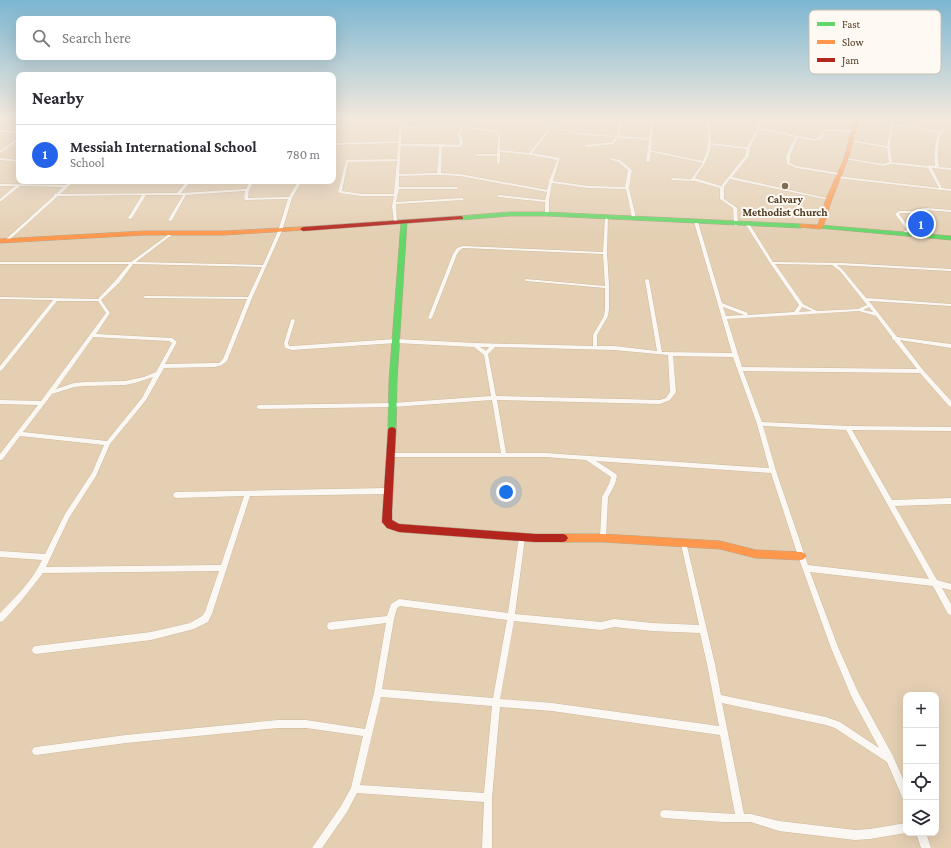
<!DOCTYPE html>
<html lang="en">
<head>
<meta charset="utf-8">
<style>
  body { margin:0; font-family:"Crimson Pro",serif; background:#f2f2f3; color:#2b2b33 }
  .controls { position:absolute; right:12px; bottom:12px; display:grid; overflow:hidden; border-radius:8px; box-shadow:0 4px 16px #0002 }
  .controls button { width:36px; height:36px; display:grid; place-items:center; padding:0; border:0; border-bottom:1px solid #e1e1e2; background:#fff; color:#2b2b33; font:20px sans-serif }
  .you { position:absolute; left:506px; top:492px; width:14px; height:14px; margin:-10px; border:3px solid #fff; border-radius:50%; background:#1a73e8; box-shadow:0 0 0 6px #1a73e833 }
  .badge { display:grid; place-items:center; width:26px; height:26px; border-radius:50%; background:#2563eb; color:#fff; font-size:13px; font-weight:700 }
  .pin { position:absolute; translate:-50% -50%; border:2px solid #fff; box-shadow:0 1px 4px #0006 }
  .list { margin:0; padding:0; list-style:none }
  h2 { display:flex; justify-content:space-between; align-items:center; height:52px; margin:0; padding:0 16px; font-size:17px }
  h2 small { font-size:13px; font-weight:400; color:#7c7c81 }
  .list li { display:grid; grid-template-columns:26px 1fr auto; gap:12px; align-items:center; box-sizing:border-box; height:60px; padding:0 16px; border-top:1px solid #e1e1e2 }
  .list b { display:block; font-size:15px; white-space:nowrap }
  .list p { margin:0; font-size:13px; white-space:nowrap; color:#7c7c81 }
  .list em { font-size:13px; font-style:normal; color:#7c7c81 }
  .icon { flex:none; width:22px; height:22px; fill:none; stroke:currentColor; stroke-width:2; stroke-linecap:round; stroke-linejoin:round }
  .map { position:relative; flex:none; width:951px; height:848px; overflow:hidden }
  .search { position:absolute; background:#fff; box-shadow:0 4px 16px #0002; left:16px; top:16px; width:320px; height:44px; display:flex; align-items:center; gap:10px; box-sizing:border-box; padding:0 14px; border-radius:8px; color:#7c7c81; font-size:15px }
  .panel { position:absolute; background:#fff; box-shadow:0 4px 16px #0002; left:16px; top:72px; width:320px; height:112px; border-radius:8px }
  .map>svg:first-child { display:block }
</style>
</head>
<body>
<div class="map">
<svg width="951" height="848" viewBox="0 0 951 848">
  <rect width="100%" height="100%" fill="#e4cfb3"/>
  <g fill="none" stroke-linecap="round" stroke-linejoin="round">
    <defs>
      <g id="street">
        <path d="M 400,118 L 402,118 L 402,126 L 439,126 L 439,125 L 440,118 L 442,118 L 441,126 L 468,127 L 479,118 L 482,118 L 471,127 L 495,130 L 500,133 L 500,150 L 529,153 L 549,128 L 508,118 L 512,118 L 582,133 L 617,136 L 618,120 L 603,119 L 602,118 L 653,120 L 717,118 L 716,119 L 708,119 L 711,130 L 711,143 L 747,147 L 757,129 L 761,118 L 855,120 L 856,121 L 855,122 L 763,119 L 760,128 L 815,139 L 820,137 L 822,131 L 826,129 L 852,130 L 853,131 L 852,132 L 827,131 L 824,132 L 822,139 L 815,141 L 798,138 L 790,156 L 790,163 L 797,166 L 839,173 L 839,175 L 838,175 L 796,168 L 787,164 L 786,156 L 795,137 L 759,130 L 750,148 L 749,156 L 732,177 L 831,199 L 829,200 L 730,179 L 724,187 L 724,199 L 737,208 L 738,225 L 736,226 L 734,225 L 733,208 L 720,199 L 720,188 L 695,181 L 672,180 L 670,179 L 672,178 L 691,179 L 703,163 L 651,152 L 650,161 L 648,162 L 646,161 L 649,140 L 618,138 L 614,144 L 587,147 L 585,146 L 586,145 L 612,142 L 616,137 L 582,135 L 552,128 L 532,153 L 560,158 L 553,181 L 588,186 L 625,187 L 628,170 L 618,162 L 609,159 L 611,158 L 620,160 L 632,170 L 629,188 L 636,218 L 635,219 L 632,218 L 626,189 L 588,188 L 552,183 L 549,200 L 549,214 L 547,215 L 545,214 L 545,202 L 499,197 L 497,196 L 499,195 L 545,200 L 547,192 L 460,176 L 439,175 L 399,176 L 399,187 L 457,187 L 459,188 L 457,189 L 399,189 L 396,202 L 462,198 L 464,199 L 463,200 L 396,204 L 397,222 L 394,223 L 392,206 L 394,196 L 361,196 L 340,193 L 338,192 L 346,160 L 397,159 L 398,143 L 333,145 L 333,143 L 398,141 ZM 706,119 C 709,133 709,147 703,161 L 651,150 L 654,122 ZM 620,120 L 651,122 L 649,138 L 620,136 ZM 437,127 L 460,128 L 458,135 L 459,139 L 459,144 L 458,145 L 441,144 L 401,144 L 402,128 ZM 463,128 L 494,132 L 498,134 L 497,154 L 477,154 L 475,155 L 477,156 L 497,156 L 497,164 L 500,163 L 500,152 L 530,155 L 557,160 L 549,181 L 548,182 L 549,183 L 547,190 L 460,174 L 441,173 L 442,147 L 460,147 L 463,144 L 463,139 L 460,135 ZM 711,145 L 746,149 L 745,156 L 721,186 L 695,178 C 702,166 709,161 711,145 ZM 401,146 L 439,147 L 437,173 L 399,174 ZM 397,161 L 394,194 L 361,194 L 342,191 L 348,162 Z"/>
        <path d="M 892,118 L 894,118 L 893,123 L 940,131 L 943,128 L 942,118 L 944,118 L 945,128 C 937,139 937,153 939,167 L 951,168 L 951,170 L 932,168 L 942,188 L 951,189 L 951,191 L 836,178 L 835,177 L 837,176 L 939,188 L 928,168 L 891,164 L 884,166 L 844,159 L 846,158 L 884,164 L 889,162 L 887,148 L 848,141 L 850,140 L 887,146 ZM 893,125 L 939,133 C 934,143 934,155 935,166 L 929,165 L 928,166 L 892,162 L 890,145 Z"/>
        <polygon points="0,130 19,131 19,133 0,132"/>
        <polygon points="18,138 19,138 19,140 0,153 0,151"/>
        <polygon points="0,158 19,160 19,162 0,160"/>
        <path d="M 70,181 L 74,181 L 60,194 L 177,193 L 187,181 L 191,181 L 181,193 L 246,189 L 250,181 L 254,181 L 249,190 L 248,198 L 289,197 L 298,181 L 302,181 L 292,198 L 282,231 L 252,298 L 227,361 L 222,365 L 215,367 L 164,368 L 146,400 L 110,444 L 96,476 L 69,518 L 46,567 L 221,565 L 244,496 L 176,498 L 174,497 L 173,495 L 174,493 L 176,492 L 387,488 L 389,489 L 390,491 L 389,493 L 387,494 L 250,496 L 212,614 L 208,622 L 194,629 L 151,640 L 36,654 L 33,653 L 32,650 L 33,647 L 36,646 L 151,632 L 190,623 L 202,616 L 205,612 L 219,571 L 43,573 L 21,601 L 3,621 L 0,622 L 0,613 C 16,597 33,580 42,560 L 0,557 L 0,551 L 45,554 L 65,514 L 92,473 L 104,445 L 20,436 L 2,460 L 0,460 L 0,454 L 38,405 L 0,404 L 0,400 L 41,401 L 106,313 L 98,301 L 57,301 L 2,370 L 0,371 L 0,366 L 53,300 L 0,299 L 0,297 L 98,299 L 115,281 L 129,264 L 0,264 L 0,262 L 131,262 L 172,232 L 174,233 L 173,234 L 136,262 L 263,265 L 278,231 L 288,199 L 246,200 L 244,199 L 245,191 L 186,195 L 172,220 L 170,221 L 168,220 L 183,195 L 146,195 L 132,218 L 130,219 L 128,218 L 142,195 L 58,196 L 7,242 L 5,242 L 5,240 L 54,196 L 54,194 L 56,194 L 63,187 L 20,186 L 0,202 L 0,199 L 15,186 L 0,186 L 0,184 L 66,185 ZM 133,264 L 262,267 L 248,297 L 145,296 L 143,297 L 145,298 L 247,299 L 223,359 L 219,363 L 215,363 L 165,364 L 177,342 L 172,338 L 96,334 L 110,313 L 101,300 L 119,283 ZM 93,337 L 169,341 L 172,343 L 156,372 L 144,377 L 125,381 L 85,382 L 74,383 L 56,389 ZM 153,377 L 142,398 L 107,441 L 23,432 L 52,394 L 74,387 L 85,386 L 125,385 L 135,383 Z"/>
        <polygon points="926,208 951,210 951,212 926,210 919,211 915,213 900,213 899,214 911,230 908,232 908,236 906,236 904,231 907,230 895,214 899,211 914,211 917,209"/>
        <path d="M 605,216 L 608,217 L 607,253 L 609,284 L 609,309 L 608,316 L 597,335 L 597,346 L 614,346 L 657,351 L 645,280 L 647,279 L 649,280 L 662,352 L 732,353 L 694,222 L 696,221 L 698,222 L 722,303 L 748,313 L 748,314 L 747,315 L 794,312 L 799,305 L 770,263 L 746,225 L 748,224 L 750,225 L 773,262 L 842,263 L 951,269 L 951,271 L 837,265 L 842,269 L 866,298 L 951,304 L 951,306 L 869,301 L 897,337 L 951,344 L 951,348 L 900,340 L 923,370 L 951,401 L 951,407 L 949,406 L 920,373 L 743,371 L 762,422 L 848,426 L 951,427 L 951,431 L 852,430 L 892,500 L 951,498 L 951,504 L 895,506 L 937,580 L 951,584 L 951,590 L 942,588 L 951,604 L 951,615 L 948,614 L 933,586 L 810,572 L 838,647 L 858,692 L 893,756 L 906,786 L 906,800 L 903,799 L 887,762 L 835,728 L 826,725 L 722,703 L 744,814 L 751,814 L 779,821 L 855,830 L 870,829 L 906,823 L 906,833 L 870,839 L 855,840 L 779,831 L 751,822 L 724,822 L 664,818 L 661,817 L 660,814 L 661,811 L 664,810 L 735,814 L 720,735 L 552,711 L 500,707 L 492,798 L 492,848 L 482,848 L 484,802 L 357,793 L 347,812 L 322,848 L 312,848 L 314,845 L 341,806 L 351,788 L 363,736 L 306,728 L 278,728 L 126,743 L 36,755 L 33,754 L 32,751 L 33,748 L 36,747 L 126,735 L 278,720 L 306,720 L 365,729 L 374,693 L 386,623 L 331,630 L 328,629 L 327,626 L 328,623 L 331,622 L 387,616 L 391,604 L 399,599 L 508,613 L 519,537 L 520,535 L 522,534 L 524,535 L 525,537 L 515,614 L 601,622 L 614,619 L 652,623 L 699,625 L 681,544 L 682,542 L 684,541 L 686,542 L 715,664 L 721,695 L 826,717 L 840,722 L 879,748 L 852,698 L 831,648 L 798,556 L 771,473 L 596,461 L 616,474 L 617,476 L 615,484 L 608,497 L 606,538 L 605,540 L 603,541 L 601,540 L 600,538 L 602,497 L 609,484 L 611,477 L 586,460 L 545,457 L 389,457 L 388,455 L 389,453 L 501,453 L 492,400 L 393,407 L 259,409 L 256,407 L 259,405 L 393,403 L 491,396 L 484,355 L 474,347 L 396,343 L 292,350 L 285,348 L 284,343 L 291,320 L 293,319 L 295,320 L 288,343 L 289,346 L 292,346 L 396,339 L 475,343 L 593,346 L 593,335 L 604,316 L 605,309 L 605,288 L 526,281 L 524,280 L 526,279 L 605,286 L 603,254 L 463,248 L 460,250 L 457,254 L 432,318 L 430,319 L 428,318 L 453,254 L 457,248 L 463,246 L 603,252 ZM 775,264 L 832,265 L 840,271 L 867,305 L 858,309 L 817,311 L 803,304 ZM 723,307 L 744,315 L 745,315 L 726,316 ZM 802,307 L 812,311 L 799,312 ZM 869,307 L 873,312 L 863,310 ZM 859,311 L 876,316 L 892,337 L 892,339 L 894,340 L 917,369 L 742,367 L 727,319 ZM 480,347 L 489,347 L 486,351 ZM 495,347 L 614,350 L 668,355 L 670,392 L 666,398 L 660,400 L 496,396 L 488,354 ZM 673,356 L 733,357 L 757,424 L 769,468 L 545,453 L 506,453 L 497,400 L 660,404 L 670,400 L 676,392 ZM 763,426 L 846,430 L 929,579 L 808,565 L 776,471 ZM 400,606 L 507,620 L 493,698 L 382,689 L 394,619 L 397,608 ZM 514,621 L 601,630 L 614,627 L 652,631 L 700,633 L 707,664 L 719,726 L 552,703 L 500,699 ZM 381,697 L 492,706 L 484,793 L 360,785 Z"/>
        <polygon points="916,833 926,833 931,848 921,848"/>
      </g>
      <g id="fast">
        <polygon points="510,212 547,212 801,224 804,226 801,228 547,216 510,216 461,220 458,218 461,216"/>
        <polygon points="404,220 407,222 397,381 396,430 395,432 389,432 388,430 389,381 401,222"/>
        <polygon points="820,225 951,236 951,240 818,228 818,226"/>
      </g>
      <g id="slow">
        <polygon points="855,118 859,118 848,159 832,199 823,227 820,229 799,227 799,225 801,224 818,225 826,199 844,159"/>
        <polygon points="303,227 306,229 305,230 224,235 144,235 0,243 0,239 144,231 224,231"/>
        <polygon points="563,534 603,534 720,541 756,550 801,552 804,553 806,556 804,559 801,560 756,558 720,549 603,542 563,542 560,541 558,538 560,535"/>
      </g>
      <g id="jam">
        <polygon points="461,216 463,217 463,219 303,231 300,229 303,227"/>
        <polygon points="392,427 395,428 396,430 392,510 392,520 399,524 535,534 563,534 566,535 568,538 566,541 563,542 535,542 399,532 387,528 382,522 388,430 389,428"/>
      </g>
    </defs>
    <!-- street casing -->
    <use href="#street" stroke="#b6a48a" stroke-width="0.5"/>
    <!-- fast casing -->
    <use href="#fast" stroke="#b6a48a" stroke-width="1"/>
    <!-- slow casing -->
    <use href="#slow" stroke="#b6a48a" stroke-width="1"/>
    <!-- jam casing -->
    <use href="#jam" stroke="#b6a48a" stroke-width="1"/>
    <!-- street -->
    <use href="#street" fill="#fbf8f4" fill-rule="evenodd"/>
    <!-- fast -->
    <use href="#fast" fill="#63d668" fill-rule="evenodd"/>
    <!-- slow -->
    <use href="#slow" fill="#ff974d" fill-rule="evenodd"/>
    <!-- jam -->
    <use href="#jam" fill="#b3261e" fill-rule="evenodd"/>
  </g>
  <!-- sky -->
  <linearGradient id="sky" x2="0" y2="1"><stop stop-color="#7cb6d2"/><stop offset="0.5" stop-color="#f3e9dd"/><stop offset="1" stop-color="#f3e9dd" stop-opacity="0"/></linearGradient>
  <rect width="951" height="237" fill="url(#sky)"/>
  <!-- markers -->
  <circle fill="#816e52" stroke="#fef9f3" stroke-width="1.5" cx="785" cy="186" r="4"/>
  <g text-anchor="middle" stroke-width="4" stroke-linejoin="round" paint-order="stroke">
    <!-- far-poi labels -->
    <g font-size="11" font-weight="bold" fill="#4c391e" stroke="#fef9f3">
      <text x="785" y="203">Calvary<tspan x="785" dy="13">Methodist Church</tspan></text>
    </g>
  </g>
  <!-- legend -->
  <rect x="809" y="10" width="132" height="64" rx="6" fill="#fef9f3" stroke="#c9bfb3" stroke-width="1"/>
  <rect x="817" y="22" width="18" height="4" fill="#63d668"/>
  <rect x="817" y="40" width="18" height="4" fill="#ff974d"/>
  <rect x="817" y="58" width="18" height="4" fill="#b3261e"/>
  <g font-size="11" fill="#4c391e">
    <text x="842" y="28">Fast</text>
    <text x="842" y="46">Slow</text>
    <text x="842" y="64">Jam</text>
  </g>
</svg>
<div class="controls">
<button>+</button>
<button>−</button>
<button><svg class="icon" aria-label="locate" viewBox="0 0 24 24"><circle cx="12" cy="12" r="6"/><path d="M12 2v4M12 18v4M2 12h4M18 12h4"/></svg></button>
<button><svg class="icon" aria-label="layers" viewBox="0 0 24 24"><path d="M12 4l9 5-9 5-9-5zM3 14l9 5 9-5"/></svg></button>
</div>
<div class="you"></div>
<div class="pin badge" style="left:921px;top:224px">1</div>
<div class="search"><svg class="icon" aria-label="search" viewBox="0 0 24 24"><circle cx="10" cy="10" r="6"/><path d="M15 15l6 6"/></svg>Search here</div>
<section class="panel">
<h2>Nearby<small></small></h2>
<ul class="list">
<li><span class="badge">1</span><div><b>Messiah International School</b><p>School</p></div><em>780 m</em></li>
</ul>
</section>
</div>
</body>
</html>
